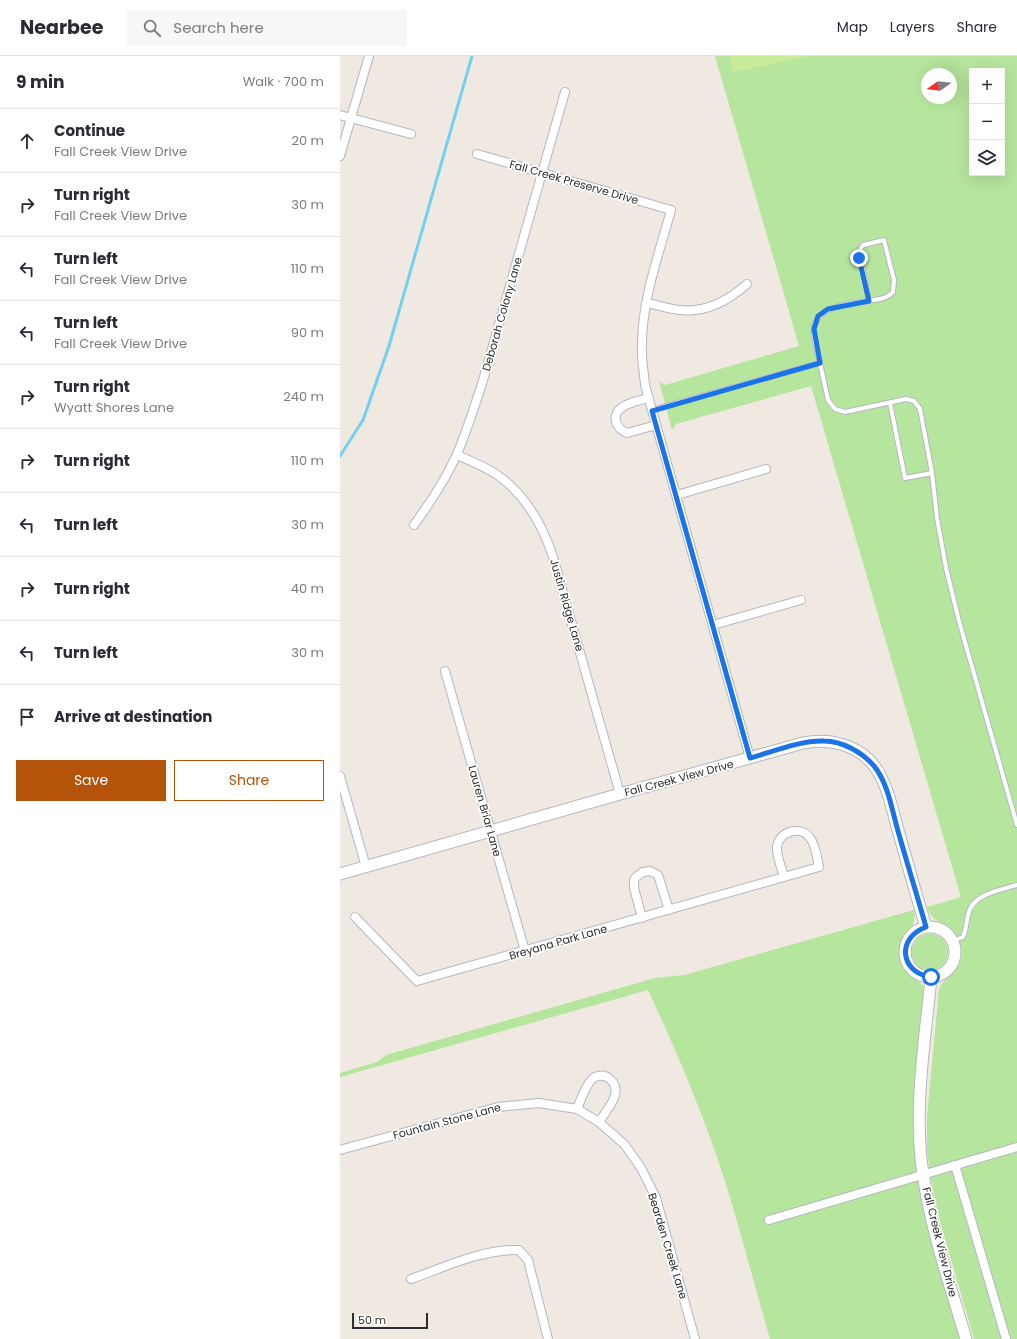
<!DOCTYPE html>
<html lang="en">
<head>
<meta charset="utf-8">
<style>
  body { margin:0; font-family:Poppins,sans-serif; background:#f7f7f7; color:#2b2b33 }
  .controls { position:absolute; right:12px; top:12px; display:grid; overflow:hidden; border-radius:0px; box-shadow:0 4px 16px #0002 }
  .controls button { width:36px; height:36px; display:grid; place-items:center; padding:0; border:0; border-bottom:1px solid #e1e1e2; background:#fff; color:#2b2b33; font:20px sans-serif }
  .compass { position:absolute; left:581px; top:12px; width:36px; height:36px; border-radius:50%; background:#fff; box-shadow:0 4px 16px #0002; rotate:255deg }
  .scale { position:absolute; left:12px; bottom:10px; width:76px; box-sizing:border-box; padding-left:4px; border:2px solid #2e2e2e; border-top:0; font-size:11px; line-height:14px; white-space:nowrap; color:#2e2e2e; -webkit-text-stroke:3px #fff; paint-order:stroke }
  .stop { position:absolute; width:12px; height:12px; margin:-9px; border:3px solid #1a73e8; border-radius:50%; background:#fff }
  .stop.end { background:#1a73e8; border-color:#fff; box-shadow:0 1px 4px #0008 }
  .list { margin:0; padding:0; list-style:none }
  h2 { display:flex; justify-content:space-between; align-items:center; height:52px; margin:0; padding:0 16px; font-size:17px }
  h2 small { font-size:13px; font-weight:400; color:#7c7c81 }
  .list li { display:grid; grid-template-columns:26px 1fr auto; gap:12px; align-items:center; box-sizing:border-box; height:64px; padding:0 16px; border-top:1px solid #e1e1e2 }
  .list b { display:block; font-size:15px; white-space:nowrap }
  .list p { margin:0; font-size:13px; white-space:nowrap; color:#7c7c81 }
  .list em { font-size:13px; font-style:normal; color:#7c7c81 }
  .actions { display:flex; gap:8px; padding:12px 16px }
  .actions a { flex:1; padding:9px 0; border:1px solid #b45309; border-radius:0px; text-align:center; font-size:14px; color:#b45309 }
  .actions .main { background:#b45309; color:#fff }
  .icon { flex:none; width:22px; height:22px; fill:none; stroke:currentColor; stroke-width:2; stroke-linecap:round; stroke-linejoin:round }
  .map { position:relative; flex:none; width:677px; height:1283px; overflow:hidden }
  header { display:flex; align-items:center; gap:24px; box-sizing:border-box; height:56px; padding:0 20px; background:#fff; border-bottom:1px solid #e1e1e2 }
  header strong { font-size:19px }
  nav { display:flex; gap:22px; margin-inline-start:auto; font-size:14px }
  .search { width:280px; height:36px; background:#f7f7f7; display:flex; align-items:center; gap:10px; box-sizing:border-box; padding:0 14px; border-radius:0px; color:#7c7c81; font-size:15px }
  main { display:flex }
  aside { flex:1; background:#fff }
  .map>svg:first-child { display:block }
</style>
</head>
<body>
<header>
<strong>Nearbee</strong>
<div class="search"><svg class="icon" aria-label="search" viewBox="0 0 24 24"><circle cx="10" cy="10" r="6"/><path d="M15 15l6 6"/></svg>Search here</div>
<nav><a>Map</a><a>Layers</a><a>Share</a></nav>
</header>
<main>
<aside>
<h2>9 min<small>Walk · 700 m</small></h2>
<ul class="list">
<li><svg class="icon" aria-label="ahead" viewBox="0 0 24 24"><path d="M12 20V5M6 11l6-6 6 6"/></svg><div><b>Continue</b><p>Fall Creek View Drive</p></div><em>20 m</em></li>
<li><svg class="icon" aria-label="right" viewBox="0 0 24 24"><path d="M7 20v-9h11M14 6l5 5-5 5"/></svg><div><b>Turn right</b><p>Fall Creek View Drive</p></div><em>30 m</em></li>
<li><svg class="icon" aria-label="left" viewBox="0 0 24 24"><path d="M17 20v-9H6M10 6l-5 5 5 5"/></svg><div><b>Turn left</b><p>Fall Creek View Drive</p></div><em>110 m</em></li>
<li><svg class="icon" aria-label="left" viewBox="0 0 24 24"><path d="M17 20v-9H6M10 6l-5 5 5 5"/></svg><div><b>Turn left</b><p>Fall Creek View Drive</p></div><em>90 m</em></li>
<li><svg class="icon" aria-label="right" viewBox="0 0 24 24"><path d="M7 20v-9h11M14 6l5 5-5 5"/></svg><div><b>Turn right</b><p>Wyatt Shores Lane</p></div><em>240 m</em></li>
<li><svg class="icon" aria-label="right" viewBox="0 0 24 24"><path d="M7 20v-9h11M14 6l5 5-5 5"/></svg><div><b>Turn right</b></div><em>110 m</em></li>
<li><svg class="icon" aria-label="left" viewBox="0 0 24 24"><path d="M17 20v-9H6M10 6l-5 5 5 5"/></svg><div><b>Turn left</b></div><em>30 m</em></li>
<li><svg class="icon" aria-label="right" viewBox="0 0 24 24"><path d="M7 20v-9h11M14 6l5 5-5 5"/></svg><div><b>Turn right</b></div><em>40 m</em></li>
<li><svg class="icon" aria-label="left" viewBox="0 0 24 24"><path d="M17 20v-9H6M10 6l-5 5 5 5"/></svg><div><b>Turn left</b></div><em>30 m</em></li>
<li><svg class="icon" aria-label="arrive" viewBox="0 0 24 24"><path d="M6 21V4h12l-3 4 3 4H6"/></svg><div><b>Arrive at destination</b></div></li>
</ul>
<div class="actions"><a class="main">Save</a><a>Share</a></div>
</aside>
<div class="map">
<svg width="677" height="1283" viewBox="0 0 677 1283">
  <rect width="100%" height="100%" fill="#efe9e1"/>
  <!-- green -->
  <g fill="#b6e59e" fill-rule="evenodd">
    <path d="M 375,0 L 677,0 L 677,1283 L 634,1283 L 601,1169 L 592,1131 L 587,1093 L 587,1061 L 599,933 C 603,922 615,918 620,907 C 625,893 619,877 606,869 C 601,866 595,865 591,859 C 589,857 588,853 587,851 L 621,841 L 471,330 L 336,368 L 332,374 L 319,325 L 325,329 L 459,290 ZM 632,15 L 662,15 L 662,117 L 632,117 ZM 587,18 L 611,18 L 611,42 L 587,42 Z"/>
    <path d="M 574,854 C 579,873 558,880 560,900 C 561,908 566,917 572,921 C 575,924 580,926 582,929 C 584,931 584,935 585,938 L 573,1058 L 576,1113 L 582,1148 L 620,1283 L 430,1283 C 415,1231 401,1177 385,1125 C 364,1060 337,996 308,934 L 0,1021 L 0,1017 L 37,1006 L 46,999 L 315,922 L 344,919 Z"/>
    <circle cx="590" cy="896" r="18"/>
  </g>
  <!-- pitch -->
  <polygon fill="#c9ec9a" points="390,0 470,0 393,16"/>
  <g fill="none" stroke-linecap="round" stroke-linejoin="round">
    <!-- stream -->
    <polyline stroke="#75cff0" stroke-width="3" points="0,400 23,364 49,290 132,0"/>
    <defs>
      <g id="lane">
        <path d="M 480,307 C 478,298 473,281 474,273 C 476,248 514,248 533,244 C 540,243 548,242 553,236 L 554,224 L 544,184 L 523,189 L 519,195 L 529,245"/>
        <polyline points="312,354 480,307 488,344 495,353 505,356 566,343 574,345 580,353 592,417 565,422 550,347"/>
        <polyline points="592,417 597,462 606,512 619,565 677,769"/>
        <path d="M 613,885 L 623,881 C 627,872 626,862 630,853 C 638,837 661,834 677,829"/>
      </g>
      <g id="street">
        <polyline points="0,59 71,78"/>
        <path d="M 137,98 L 331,154 C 319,198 302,243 302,289 C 301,302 304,316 305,329 L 410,702"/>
        <polyline points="0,100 29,0"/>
        <path d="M 307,247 C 318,249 329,253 340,254 C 366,257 389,244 407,228"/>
        <path d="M 309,342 C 297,345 272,349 276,366 C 278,372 282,375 287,377 L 316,369"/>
        <path d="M 117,399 C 131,405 146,411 159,420 C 186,440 203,470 213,501 L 280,738"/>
        <polyline points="337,439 426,413"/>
        <path d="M 74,469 C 90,447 106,423 117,398 C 127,375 134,351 142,328 L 225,36"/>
        <polyline points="373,569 461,544"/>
        <polyline points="105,615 185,895"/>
        <polyline points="0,720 26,811"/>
        <path d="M 15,861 L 77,925 L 444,821 C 442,812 436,800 437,791 C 439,775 461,769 470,782 C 476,789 477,802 479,811 L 444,821"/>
        <polyline points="302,862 294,832 294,824 296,821 303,816 310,815 318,819 329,854"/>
        <path d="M 237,1053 C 240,1046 247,1025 255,1021 C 267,1016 278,1027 275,1039 C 273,1048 264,1058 259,1066"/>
        <polyline points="0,1094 158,1051 199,1047 237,1053 259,1066 285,1089 301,1112 316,1142 355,1283"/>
        <polyline points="615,1109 666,1283"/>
        <polyline points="429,1164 677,1091"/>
        <path d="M 71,1223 C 105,1211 142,1193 179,1194 L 188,1204 L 208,1283"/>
      </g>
      <g id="secondary">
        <path d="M 0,818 L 280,738 L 463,687 C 489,682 518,688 535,711 C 548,729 552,753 558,774 C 567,806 576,839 586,871"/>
        <circle cx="590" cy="896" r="25"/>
        <path d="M 591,921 C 585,986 573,1053 583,1118 C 591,1174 610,1229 626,1283"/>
      </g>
    </defs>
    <!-- lane casing -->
    <use href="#lane" stroke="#b4b7c1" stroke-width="6"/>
    <!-- street casing -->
    <use href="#street" stroke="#b4b7c1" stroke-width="10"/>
    <!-- secondary casing -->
    <use href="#secondary" stroke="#b4b7c1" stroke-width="13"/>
    <!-- lane -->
    <use href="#lane" stroke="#fff" stroke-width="4"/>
    <!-- street -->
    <use href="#street" stroke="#fff" stroke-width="8"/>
    <!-- secondary -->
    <use href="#secondary" stroke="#fff" stroke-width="11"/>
  </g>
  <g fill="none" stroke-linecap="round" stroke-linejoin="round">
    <!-- route -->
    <path stroke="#1a73e8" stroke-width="5" d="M 519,202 L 529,245 L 488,253 L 478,260 L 474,273 L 480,307 L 312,355 L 410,702 C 432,696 461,684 484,685 C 502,685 522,696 534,710 C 548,727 552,754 558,775 C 567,807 577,839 586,871 C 556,882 560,917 591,921"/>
  </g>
  <g text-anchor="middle" stroke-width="3.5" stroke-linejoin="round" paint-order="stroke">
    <!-- street labels -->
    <g font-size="11" fill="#2e2e2e" stroke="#fff">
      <text transform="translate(234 126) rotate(16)" y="4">Fall Creek Preserve Drive</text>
      <text transform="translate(162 258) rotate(-74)" y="4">Deborah Colony Lane</text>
      <text transform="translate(227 549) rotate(74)" y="4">Justin Ridge Lane</text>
      <text transform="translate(339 722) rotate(-15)" y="4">Fall Creek View Drive</text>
      <text transform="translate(145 755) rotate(74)" y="4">Lauren Briar Lane</text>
      <text transform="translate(218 886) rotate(-16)" y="4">Breyana Park Lane</text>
      <text transform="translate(107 1065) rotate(-15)" y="4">Fountain Stone Lane</text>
      <text transform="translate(600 1186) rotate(76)" y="4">Fall Creek View Drive</text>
      <text transform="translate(328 1190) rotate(73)" y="4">Bearden Creek Lane</text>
    </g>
  </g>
</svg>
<div class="controls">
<button>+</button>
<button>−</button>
<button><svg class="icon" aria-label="layers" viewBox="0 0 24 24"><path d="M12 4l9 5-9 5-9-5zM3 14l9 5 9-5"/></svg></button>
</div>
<svg class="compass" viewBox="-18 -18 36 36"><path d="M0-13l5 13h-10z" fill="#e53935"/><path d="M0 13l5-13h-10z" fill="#7c7c81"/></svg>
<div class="scale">50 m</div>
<div class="stop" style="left:591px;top:921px"></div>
<div class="stop end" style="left:519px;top:202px"></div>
</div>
</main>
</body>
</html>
